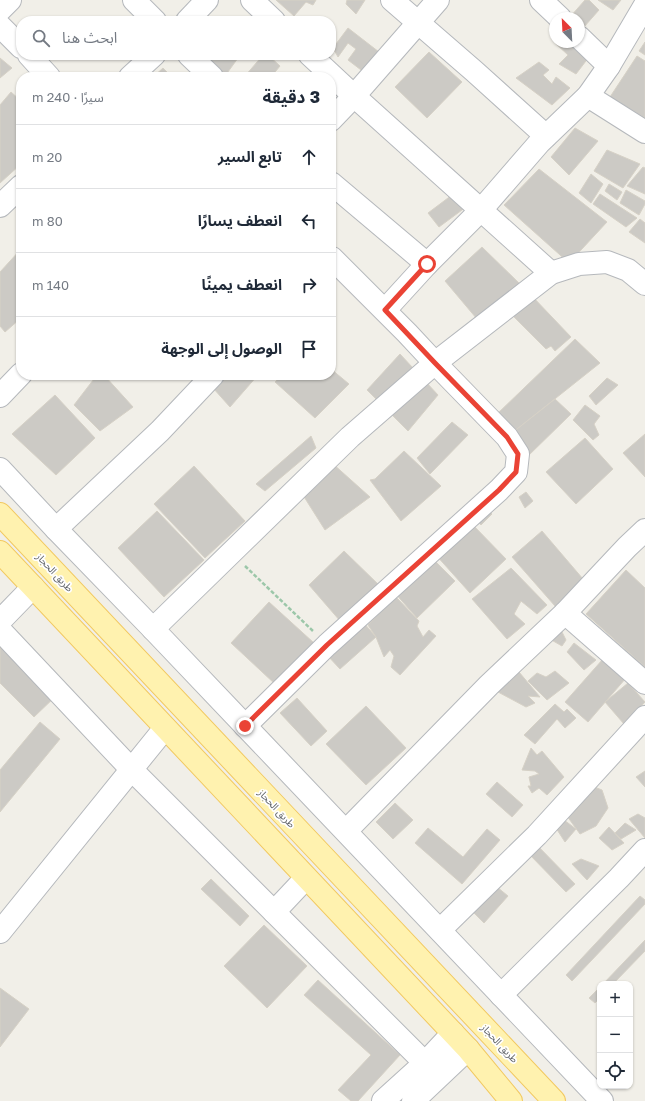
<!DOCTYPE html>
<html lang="ar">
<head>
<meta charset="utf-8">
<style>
  body { margin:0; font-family:"Golos Text","Noto Sans Arabic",sans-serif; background:#f6f6f7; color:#1f2937; direction:rtl }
  .controls { position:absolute; right:12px; bottom:12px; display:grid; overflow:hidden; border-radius:8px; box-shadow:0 1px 3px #0004 }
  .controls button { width:36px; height:36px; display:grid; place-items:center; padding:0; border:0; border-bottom:1px solid #e0e1e3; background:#fff; color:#1f2937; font:20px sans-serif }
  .compass { position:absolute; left:549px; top:12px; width:36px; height:36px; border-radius:50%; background:#fff; box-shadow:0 1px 3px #0004; rotate:336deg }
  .stop { position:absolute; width:12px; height:12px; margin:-9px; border:3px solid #ea4335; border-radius:50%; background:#fff }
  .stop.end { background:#ea4335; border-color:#fff; box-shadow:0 1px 4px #0008 }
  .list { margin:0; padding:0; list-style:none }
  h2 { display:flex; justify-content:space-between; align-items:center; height:52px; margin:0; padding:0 16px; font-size:17px }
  h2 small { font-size:13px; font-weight:400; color:#747a83 }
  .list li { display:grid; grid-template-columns:26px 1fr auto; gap:12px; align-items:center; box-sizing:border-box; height:64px; padding:0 16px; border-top:1px solid #e0e1e3 }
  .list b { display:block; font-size:15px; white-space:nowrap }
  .list em { font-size:13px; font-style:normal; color:#747a83 }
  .icon { flex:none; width:22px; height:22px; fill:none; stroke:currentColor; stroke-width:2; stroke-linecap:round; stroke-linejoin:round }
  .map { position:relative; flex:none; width:645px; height:1101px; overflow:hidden; direction:ltr }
  .search { position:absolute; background:#fff; box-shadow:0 1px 3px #0004; left:16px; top:16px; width:320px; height:44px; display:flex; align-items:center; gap:10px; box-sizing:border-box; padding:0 14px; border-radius:16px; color:#747a83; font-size:15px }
  .panel { position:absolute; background:#fff; box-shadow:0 1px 3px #0004; left:16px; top:72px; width:320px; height:308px; border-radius:16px; direction:rtl }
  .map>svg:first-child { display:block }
</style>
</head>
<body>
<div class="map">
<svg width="645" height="1101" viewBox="0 0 645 1101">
  <rect width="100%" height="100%" fill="#f1efe8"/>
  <!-- building -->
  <g fill="#cccac5" stroke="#d6d1c6">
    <polygon points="276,0 316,0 313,5 306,2 294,16"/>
    <polygon points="347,0 365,0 356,14 346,4"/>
    <polygon points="585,0 589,0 599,10 584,27 579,24 579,18 571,18 570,17"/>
    <polygon points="598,0 621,0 613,10"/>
    <polygon points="348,28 379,52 365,73 348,60 356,49 348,43 338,57 333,48"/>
    <polygon points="575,42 592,53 576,74 559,64 568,55 555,43"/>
    <polygon points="645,42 645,55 639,51"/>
    <polygon points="429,52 462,82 427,118 395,87"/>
    <polygon points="214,55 236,55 238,58 225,76 211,60"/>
    <polygon points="263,55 268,55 280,66 271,77 246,77 245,76"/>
    <polygon points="637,56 645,61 645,118 610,97"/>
    <polygon points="0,58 12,68 0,78"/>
    <polygon points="539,62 549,70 543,75 552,84 556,77 570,88 552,105 516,78"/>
    <polygon points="163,68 172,77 153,77"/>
    <polygon points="11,92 21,101 21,164 0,183 0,105"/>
    <polygon points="575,128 598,141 569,175 551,157"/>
    <polygon points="607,150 640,164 623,188 594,171"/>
    <polygon points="643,167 645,168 645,194 627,186"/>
    <polygon points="539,169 607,222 569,263 504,205"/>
    <polygon points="591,174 603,184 591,203 579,193"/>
    <polygon points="609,184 622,192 617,200 605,191"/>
    <polygon points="626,190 645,201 645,204 639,215 620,203"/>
    <polygon points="600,194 637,218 626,227 593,204"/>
    <polygon points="452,195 466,207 439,227 428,213"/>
    <polygon points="640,219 645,223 645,243 629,232"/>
    <polygon points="482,247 520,284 477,319 445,281"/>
    <polygon points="21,249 21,318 5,332 0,326 0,272"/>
    <polygon points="531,295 571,337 555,351 551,346 546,349 510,313"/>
    <polygon points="575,339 600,363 512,433 496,415"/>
    <polygon points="400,354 438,395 408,431 367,390"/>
    <polygon points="331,369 349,384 315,418 275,382 282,375 331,375"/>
    <polygon points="97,375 104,375 133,407 100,431 74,405"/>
    <polygon points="227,375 258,375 230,407 213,388"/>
    <polygon points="607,378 618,385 596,405 589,396"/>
    <polygon points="55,395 95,438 56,475 12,434"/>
    <polygon points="555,399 571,414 527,457 512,433"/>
    <polygon points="585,405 600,416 594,424 599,435 593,440 573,420"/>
    <polygon points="452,422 468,435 430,474 417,458"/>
    <polygon points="645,434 645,477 623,453"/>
    <polygon points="311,436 316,448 265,491 256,484"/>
    <polygon points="585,438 613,469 576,504 546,472"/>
    <polygon points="404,451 441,486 401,521 370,480 375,479"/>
    <polygon points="332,463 370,497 325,530 301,492"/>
    <polygon points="194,466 245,521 205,558 154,504"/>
    <polygon points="526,492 533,501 525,508 519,497"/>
    <polygon points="486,509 492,514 481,525 476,520"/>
    <polygon points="157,511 204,560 164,597 118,548"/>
    <polygon points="471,523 506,559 470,593 435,554"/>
    <polygon points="542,531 583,579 555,606 512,557"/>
    <polygon points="344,551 381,587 341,622 309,585"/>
    <polygon points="431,557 455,581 417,618 394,592"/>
    <polygon points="511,568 547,605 537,614 521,601 514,614 525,624 507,639 472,599"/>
    <polygon points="626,570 645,588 645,667 586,614"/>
    <polygon points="396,597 419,621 417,626 423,637 429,630 436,636 400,675 391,667 394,656 390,650 384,657 376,637 368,625"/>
    <polygon points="269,602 314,643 275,684 231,643"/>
    <polygon points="363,622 376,637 340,669 327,655"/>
    <polygon points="561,630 566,640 562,646 548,638"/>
    <polygon points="0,637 58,694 34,717 0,683"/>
    <polygon points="574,643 596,660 584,670 567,652"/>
    <polygon points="603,659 626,678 588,722 565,702"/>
    <polygon points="555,671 569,683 547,700 528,681 537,673 546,677"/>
    <polygon points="519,672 540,697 528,696 535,703 526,707 498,692"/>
    <polygon points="628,683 645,702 624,724 605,702"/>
    <polygon points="297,698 327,731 311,746 280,713"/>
    <polygon points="555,704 564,712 567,709 576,718 565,728 557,719 535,744 524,735"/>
    <polygon points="366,706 406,748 366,785 326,744"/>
    <polygon points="40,722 60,739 0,812 0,770"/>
    <polygon points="531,748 537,755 542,751 564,777 547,795 539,788 532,793 528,786 531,786 529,777 539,774 535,771 522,770"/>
    <polygon points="645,771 645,787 636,777"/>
    <polygon points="497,782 523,805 512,817 486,794"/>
    <polygon points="592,786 602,790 608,808 596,826 580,834 567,816"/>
    <polygon points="395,803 413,820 393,839 376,822"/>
    <polygon points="638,814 645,818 645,838 629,819"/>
    <polygon points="560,817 576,829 565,842 554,825"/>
    <polygon points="625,823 636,830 621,839 615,833"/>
    <polygon points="609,827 624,843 612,850 599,838"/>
    <polygon points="428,828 463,857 487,829 500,840 462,884 415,843"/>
    <polygon points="532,840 575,884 566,892 529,854"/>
    <polygon points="581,859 599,866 587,880 572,864"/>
    <polygon points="211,879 249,916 240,926 201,889"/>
    <polygon points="497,887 508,896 484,923 474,913"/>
    <polygon points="640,896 645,900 645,904 572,981 566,975"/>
    <polygon points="264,925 307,966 267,1008 224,966"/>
    <polygon points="645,940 645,951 613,984 603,984"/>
    <polygon points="318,980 400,1055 358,1101 351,1101 338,1090 371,1055 304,995"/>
    <polygon points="600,987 600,998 595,1003 589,998"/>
    <polygon points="0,988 29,1009 0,1047"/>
  </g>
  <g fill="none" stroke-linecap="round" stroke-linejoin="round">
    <defs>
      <g id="minor">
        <polyline points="134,0 155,21"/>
        <polyline points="252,0 274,21"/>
        <polyline points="392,0 474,71 546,136"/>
        <polyline points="541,0 560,18"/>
        <polyline points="0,10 10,0"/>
        <polyline points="187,21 207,0"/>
        <polyline points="0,26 21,47"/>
        <polyline points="579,37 609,66"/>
        <polyline points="29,55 49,77"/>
        <polyline points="189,55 212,77"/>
        <polyline points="310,55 354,96 551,273"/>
        <polyline points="130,77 154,55"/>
        <polyline points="588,96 645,132"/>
        <polyline points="331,120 354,96 438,0"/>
        <polyline points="331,183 427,264"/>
        <polyline points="0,206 21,186"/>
        <polyline points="385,310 427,264 481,210 540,142 588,96 609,66 645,5"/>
        <polyline points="0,396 21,374"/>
        <polyline points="0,469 56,529 153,629 602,1101"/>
        <polyline points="56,529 160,431 213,375"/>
        <polyline points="565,613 645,683"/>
        <polyline points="0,621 33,587"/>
        <polyline points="153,629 350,437 435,363 551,273 579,264 607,262 628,270 645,284"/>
        <polyline points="0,630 132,770 425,1063"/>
        <polyline points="245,726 327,645 499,490 516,472 518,454 507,437 435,363 407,333 332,258"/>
        <polyline points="346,831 489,685 565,613 627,547 645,530"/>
        <polyline points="274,912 306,878"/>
        <polyline points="440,930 537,835 645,717"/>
        <polyline points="0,932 165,728"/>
        <polyline points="501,995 619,878 645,850"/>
        <polyline points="383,1101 425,1063 453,1033"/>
        <polyline points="413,1101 468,1049"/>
      </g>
      <g id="major">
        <polyline points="0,514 554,1101"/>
        <polyline points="0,552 468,1049 511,1101"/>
      </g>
    </defs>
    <!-- minor casing -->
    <use href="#minor" stroke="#b5b8bc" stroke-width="24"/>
    <!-- major casing -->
    <use href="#major" stroke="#f2c960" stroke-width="24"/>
    <!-- path -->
    <polyline stroke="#9cc7a9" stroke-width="2.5" stroke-dasharray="4 2" stroke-linecap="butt" points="245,566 314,632"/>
    <!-- minor -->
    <use href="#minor" stroke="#fff" stroke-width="22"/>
    <!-- major -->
    <use href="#major" stroke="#fff2af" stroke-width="22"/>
  </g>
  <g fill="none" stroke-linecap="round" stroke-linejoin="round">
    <!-- route -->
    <polyline stroke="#ea4335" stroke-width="5" points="245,726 327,645 499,490 516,472 518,454 507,437 435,363 385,310 427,264"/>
  </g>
  <g text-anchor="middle" stroke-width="3.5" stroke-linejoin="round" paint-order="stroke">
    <!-- street labels -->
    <g font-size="10" fill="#5f6368" stroke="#fff">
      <text transform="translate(55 572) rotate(47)" y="4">طريق الحجاز</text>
      <text transform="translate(277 808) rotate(47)" y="4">طريق الحجاز</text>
      <text transform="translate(500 1043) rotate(47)" y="4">طريق الحجاز</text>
    </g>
  </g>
</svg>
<div class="controls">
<button>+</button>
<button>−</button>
<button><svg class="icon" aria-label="locate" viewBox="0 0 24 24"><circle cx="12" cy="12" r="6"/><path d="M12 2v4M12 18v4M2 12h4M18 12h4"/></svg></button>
</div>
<svg class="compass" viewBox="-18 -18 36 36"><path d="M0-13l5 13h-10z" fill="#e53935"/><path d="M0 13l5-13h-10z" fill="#747a83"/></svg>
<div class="stop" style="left:427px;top:264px"></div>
<div class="stop end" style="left:245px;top:726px"></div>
<div class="search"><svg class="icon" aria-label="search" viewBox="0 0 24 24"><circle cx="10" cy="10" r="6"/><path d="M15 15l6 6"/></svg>ابحث هنا</div>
<section class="panel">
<h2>3 دقيقة<small>سيرًا · 240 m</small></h2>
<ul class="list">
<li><svg class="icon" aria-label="ahead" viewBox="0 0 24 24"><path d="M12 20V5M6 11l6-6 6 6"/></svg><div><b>تابع السير</b></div><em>20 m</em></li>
<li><svg class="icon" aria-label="left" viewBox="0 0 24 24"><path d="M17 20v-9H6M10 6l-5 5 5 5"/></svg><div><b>انعطف يسارًا</b></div><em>80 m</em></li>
<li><svg class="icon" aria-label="right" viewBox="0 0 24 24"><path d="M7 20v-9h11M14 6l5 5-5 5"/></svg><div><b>انعطف يمينًا</b></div><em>140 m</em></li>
<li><svg class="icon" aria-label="arrive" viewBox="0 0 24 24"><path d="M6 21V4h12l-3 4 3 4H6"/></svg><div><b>الوصول إلى الوجهة</b></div></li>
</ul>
</section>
</div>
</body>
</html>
